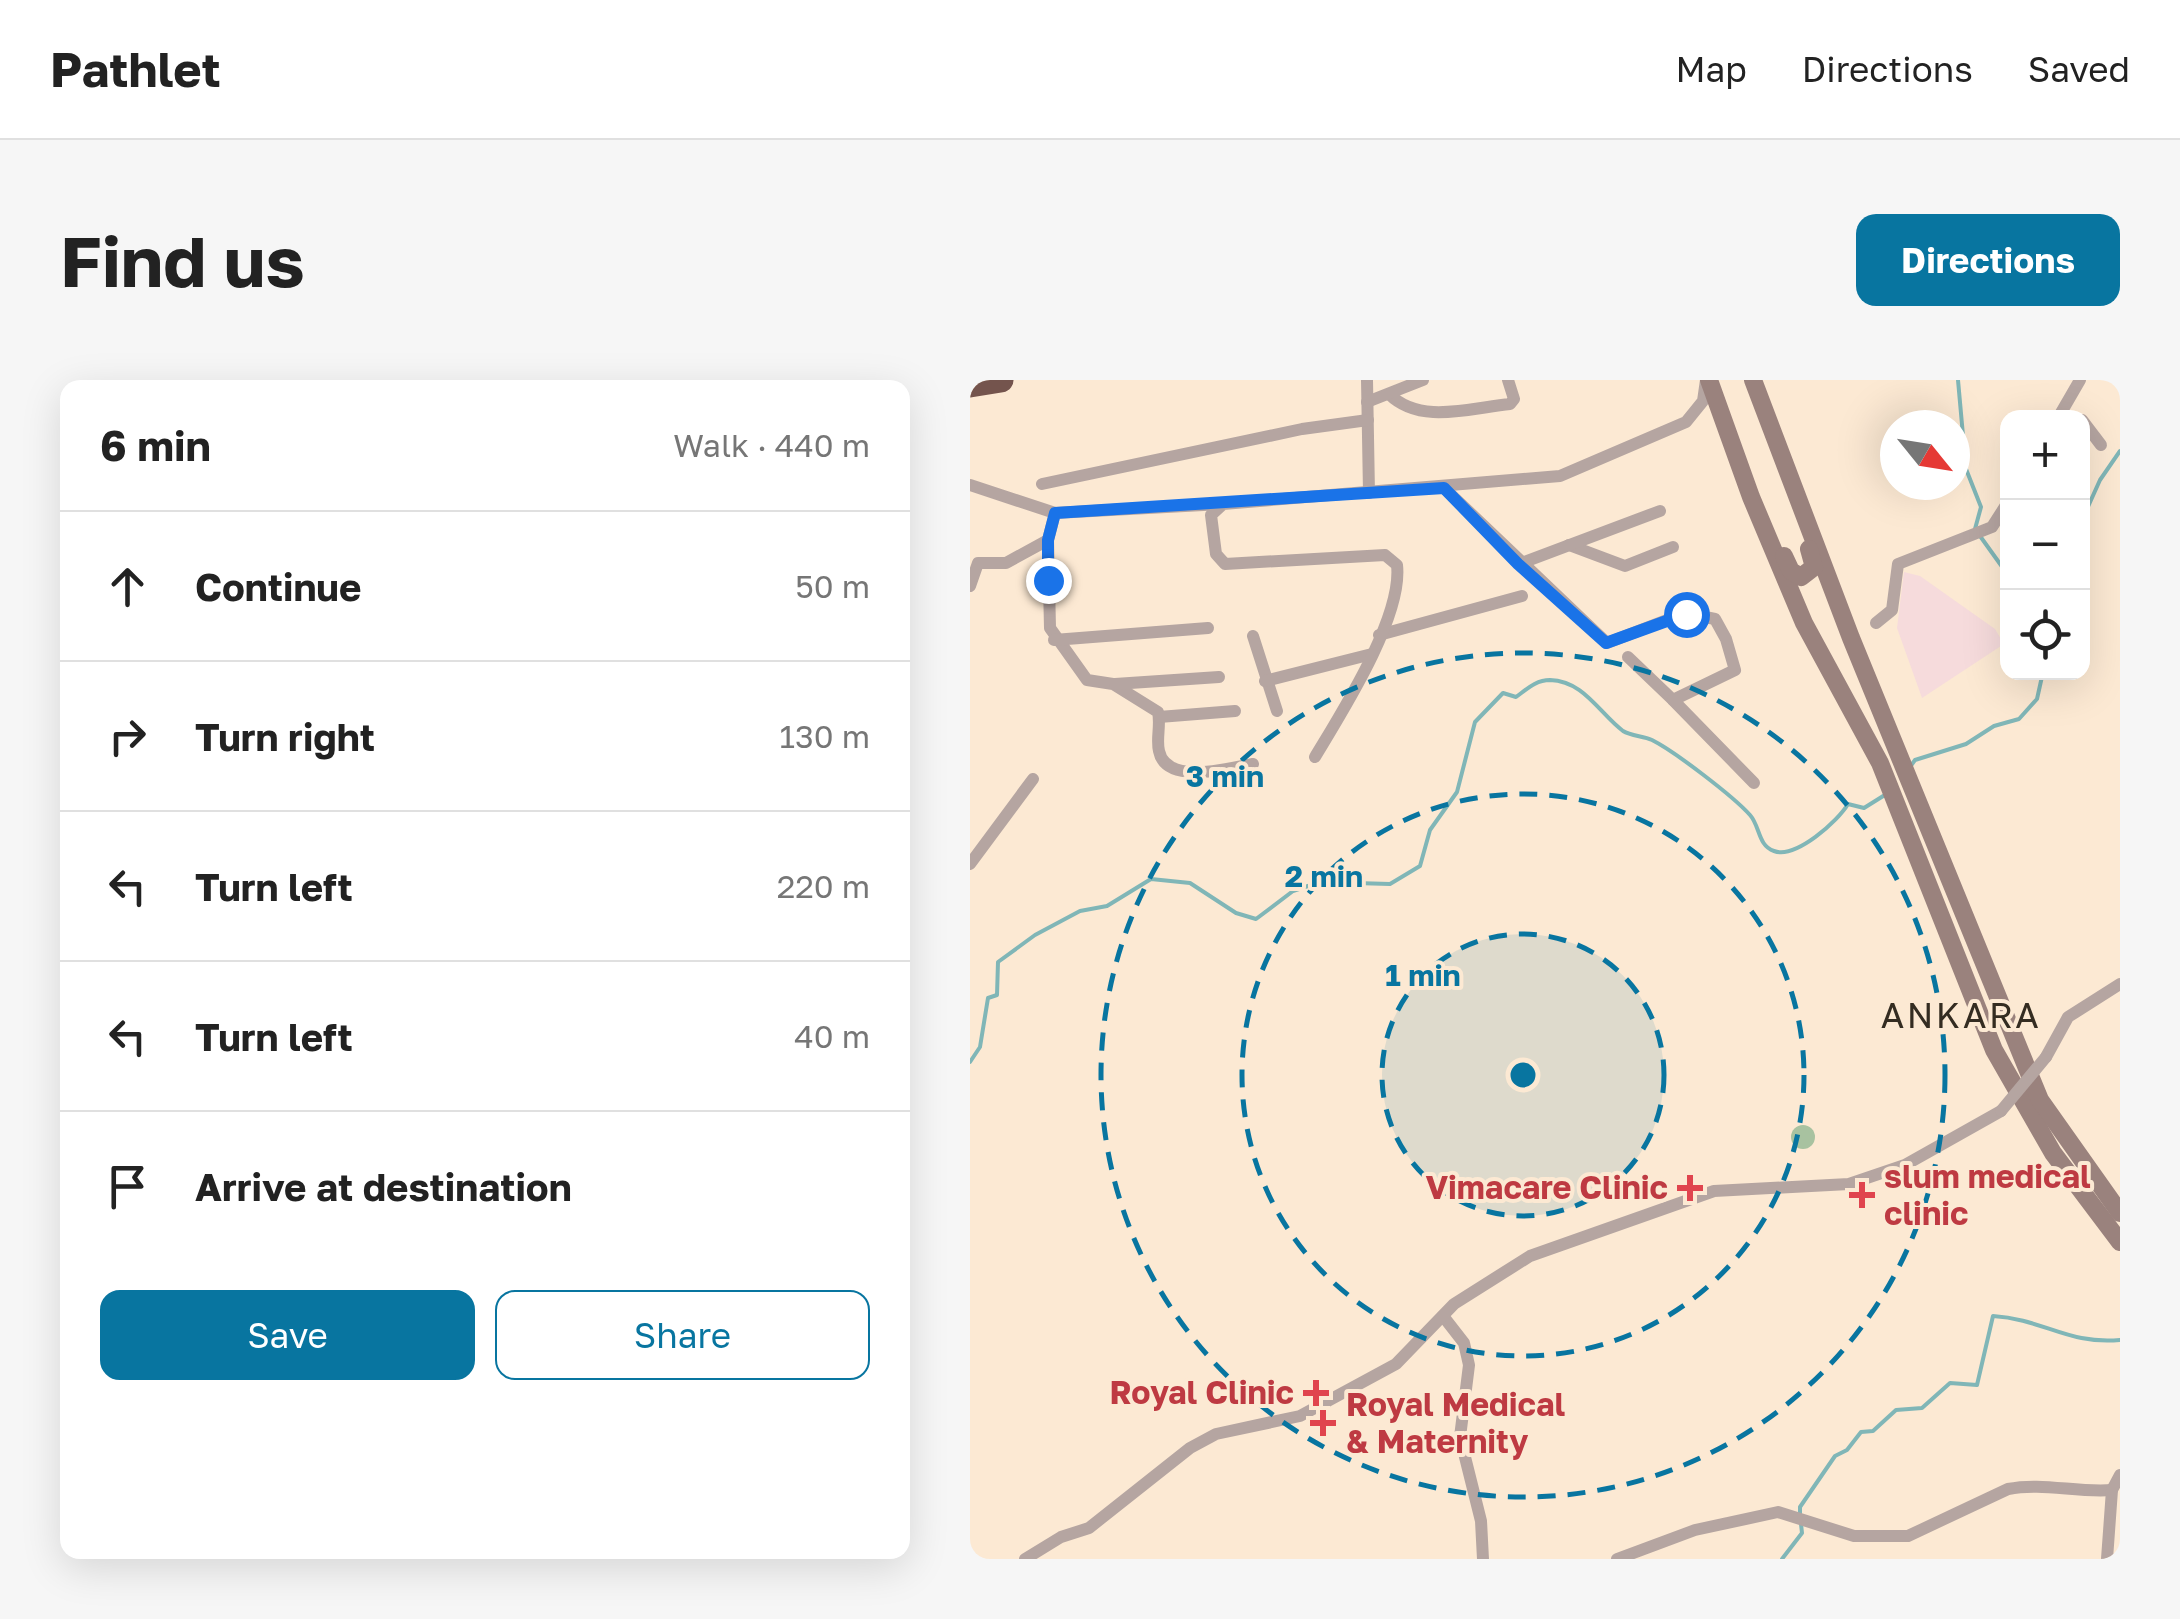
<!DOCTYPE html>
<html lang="en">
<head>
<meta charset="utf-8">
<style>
  body { margin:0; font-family:"Golos Text",sans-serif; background:#f6f6f6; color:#222 }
  .controls { position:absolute; right:30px; top:30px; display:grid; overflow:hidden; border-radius:20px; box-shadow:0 10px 40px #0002 }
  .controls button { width:90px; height:90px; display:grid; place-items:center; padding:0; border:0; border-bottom:2px solid #e0e0e0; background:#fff; color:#222; font:50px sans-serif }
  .compass { position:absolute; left:910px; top:30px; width:90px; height:90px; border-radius:50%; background:#fff; box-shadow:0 10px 40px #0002; rotate:120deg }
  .stop { position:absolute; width:30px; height:30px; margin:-22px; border:8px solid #1a73e8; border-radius:50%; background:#fff }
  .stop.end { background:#1a73e8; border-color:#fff; box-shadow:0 2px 10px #0008 }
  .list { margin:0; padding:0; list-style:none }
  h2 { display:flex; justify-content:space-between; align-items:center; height:130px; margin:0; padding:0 40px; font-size:42px }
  h2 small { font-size:32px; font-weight:400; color:#767676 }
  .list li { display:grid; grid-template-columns:65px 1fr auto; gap:30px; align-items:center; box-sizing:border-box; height:150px; padding:0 40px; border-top:2px solid #e0e0e0 }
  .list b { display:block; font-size:38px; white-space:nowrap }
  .list em { font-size:32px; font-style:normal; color:#767676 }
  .actions { display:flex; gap:20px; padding:30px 40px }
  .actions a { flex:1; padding:22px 0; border:2px solid #0875a0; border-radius:20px; text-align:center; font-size:35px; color:#0875a0 }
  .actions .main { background:#0875a0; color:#fff }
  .icon { flex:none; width:55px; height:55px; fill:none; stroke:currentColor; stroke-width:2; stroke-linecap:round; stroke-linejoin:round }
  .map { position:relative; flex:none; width:1150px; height:1179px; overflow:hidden; border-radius:20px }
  header { display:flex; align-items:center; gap:60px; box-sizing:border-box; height:140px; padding:0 50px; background:#fff; border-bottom:2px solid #e0e0e0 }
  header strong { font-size:48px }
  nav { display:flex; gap:55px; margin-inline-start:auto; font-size:35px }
  .intro { display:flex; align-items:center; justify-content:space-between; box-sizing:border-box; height:240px; padding:0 60px }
  h1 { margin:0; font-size:70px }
  .button { padding:25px 45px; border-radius:20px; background:#0875a0; color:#fff; font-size:35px; font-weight:700 }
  main { display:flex; gap:60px; padding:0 60px }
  aside { flex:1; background:#fff; border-radius:20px; box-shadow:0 10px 40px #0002 }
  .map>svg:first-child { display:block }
</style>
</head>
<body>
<header>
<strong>Pathlet</strong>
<nav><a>Map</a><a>Directions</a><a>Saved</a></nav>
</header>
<div class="intro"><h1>Find us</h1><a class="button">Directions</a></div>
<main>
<aside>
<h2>6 min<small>Walk · 440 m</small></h2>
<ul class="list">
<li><svg class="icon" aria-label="ahead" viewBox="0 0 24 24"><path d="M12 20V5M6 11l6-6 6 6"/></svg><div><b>Continue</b></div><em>50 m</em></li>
<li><svg class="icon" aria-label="right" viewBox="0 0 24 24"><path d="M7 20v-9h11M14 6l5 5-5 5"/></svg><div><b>Turn right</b></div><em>130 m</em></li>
<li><svg class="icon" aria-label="left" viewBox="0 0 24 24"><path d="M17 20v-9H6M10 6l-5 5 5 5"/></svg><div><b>Turn left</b></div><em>220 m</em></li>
<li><svg class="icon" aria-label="left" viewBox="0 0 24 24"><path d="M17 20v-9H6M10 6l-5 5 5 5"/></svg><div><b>Turn left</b></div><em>40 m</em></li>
<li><svg class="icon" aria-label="arrive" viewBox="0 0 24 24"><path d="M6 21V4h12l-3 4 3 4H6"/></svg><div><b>Arrive at destination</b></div></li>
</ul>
<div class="actions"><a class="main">Save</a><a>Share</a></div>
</aside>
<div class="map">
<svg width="1150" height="1179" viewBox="0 0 1150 1179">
  <rect width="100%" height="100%" fill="#fce9d3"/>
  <!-- medical -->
  <polygon fill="#f6dbdc" points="934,192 950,196 1025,249 1034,264 952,318 927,248"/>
  <!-- green -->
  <circle fill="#a8c2a0" cx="833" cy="757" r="12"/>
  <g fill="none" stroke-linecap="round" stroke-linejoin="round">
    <!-- stream -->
    <g stroke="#80b6b7" stroke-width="4">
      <polyline points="988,0 996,89 1011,127 1005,149"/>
      <polyline points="1112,140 1130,100 1150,71"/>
      <polyline points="1010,156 1038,195"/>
      <polyline points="940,387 945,380 996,364 1024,346 1049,339 1067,319 1073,292"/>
      <path d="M 0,682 L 10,667 L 18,618 L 27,615 L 28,582 L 65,555 L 110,531 L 137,526 L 181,499 L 220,503 L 266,533 L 286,539 L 323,511 L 350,502 L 420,504 L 450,486 L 460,450 L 487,412 L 505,342 L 533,313 L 546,317 C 557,309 566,300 580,300 C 614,301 629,333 653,351 C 661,356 673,356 682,360 C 704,371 763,416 780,435 C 790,446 788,466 804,471 C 826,479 868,441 878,424 L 894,428 L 918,413"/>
      <path d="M 830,1134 L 830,1127 L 865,1076 L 877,1070 L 891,1052 L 903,1051 L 926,1030 L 952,1028 L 980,1003 L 1007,1005 L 1023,936 C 1073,939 1098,965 1150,960"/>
      <polyline points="812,1179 832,1153 831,1144"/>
    </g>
    <!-- street -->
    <g stroke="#b5a5a1" stroke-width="12">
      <polyline points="397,0 399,113"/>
      <path d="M 419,14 C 450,45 500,28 540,24 L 544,19 L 538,0"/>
      <polyline points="397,22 453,0"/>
      <polyline points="1088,38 1110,0"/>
      <polyline points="1112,40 1131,65"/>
      <polyline points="72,104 332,49 398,40"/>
      <path d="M 0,105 L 85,133 L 78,160 L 80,248 L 117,300 L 143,304 L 188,332 C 191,345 186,359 189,371 C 196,406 261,388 283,384"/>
      <polyline points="474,108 637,263 715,233 745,239 756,259 765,290 703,320 658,277"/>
      <polyline points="85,133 252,124"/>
      <polyline points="599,165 655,186 703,167"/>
      <polyline points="549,184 690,131"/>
      <polyline points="0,206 8,183 36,183 78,160"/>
      <polyline points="906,243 922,230 928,184 1022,147 1038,122"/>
      <polyline points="409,255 552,216"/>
      <polyline points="283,256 307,331"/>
      <polyline points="84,260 238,248"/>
      <polyline points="295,301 402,274"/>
      <polyline points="145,304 249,297"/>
      <polyline points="703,320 784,403"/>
      <polyline points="189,337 265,331"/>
      <path d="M 345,377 C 372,332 433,237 427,185 L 415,175 L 255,184 L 246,174 L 241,135 L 253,124 L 590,96 L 716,42 L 733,21 L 736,0"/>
      <polyline points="0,484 63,399"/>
      <polyline points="1076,677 1098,637 1150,604"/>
      <polyline points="473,936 494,963 499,985 490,1057 511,1141 513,1179"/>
      <polyline points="55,1179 91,1157 119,1148 220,1068 246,1054 330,1036 426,984 484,924 560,876 744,811 879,804 935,785 1031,731"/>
      <path d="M 647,1179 L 725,1150 L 808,1132 L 884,1156 L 938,1156 L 1038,1109 C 1072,1102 1107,1113 1142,1110"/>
      <polyline points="1137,1179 1142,1110 1150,1095"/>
    </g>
    <!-- secondary -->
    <g stroke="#9a827d" stroke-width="18">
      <polyline points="739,0 781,117 834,243 910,383 1024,670 1083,773 1150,862"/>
      <polyline points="783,0 881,258 1070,720 1150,833"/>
      <polyline points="814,176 821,191 831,197 844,187 839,169"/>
    </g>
    <!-- highway -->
    <polyline stroke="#74544d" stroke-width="25" points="0,5 31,0"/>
    <!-- street-bridge -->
    <polyline stroke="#b5a5a1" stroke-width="12" points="1031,731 1076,677"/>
  </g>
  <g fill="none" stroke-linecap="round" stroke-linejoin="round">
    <!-- route -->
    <polyline stroke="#1a73e8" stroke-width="12" points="78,200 78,160 85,133 474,108 548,184 636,263 716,234"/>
  </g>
  <!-- distance rings -->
  <circle cx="553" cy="695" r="141" fill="#0875a0" fill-opacity=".12"/>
  <g fill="none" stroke="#0875a0" stroke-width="5" stroke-dasharray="18 12">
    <circle cx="553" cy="695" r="141"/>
    <circle cx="553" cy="695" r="281"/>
    <circle cx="553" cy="695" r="422"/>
  </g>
  <!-- markers -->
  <g fill="#e0444e" stroke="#fce9d3" stroke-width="4">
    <path d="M715 793h10v10h10v10h-10v10h-10v-10h-10v-10h10z"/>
    <path d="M887 800h10v10h10v10h-10v10h-10v-10h-10v-10h10z"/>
    <path d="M341 998h10v10h10v10h-10v10h-10v-10h-10v-10h10z"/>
    <path d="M348 1028h10v10h10v10h-10v10h-10v-10h-10v-10h10z"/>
  </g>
  <g text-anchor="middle" stroke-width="8" stroke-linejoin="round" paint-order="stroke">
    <!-- health labels -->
    <g font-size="32" font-weight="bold" fill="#be3a42" stroke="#fce9d3" text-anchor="start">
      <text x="914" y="808">slum medical<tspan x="914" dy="37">clinic</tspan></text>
      <text x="698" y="819" text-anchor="end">Vimacare Clinic</text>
      <text x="324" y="1024" text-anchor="end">Royal Clinic</text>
      <text x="376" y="1036">Royal Medical<tspan x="376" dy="37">&amp; Maternity</tspan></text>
    </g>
    <!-- neighbourhood labels -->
    <g font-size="35" letter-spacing="2.5" fill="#342c21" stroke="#fce9d3">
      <text x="991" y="648">ANKARA</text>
    </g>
  </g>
  <circle cx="553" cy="695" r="15" fill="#0875a0" stroke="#fce9d3" stroke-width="5"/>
  <g font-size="30" text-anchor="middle" font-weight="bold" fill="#0875a0" stroke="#fce9d3" stroke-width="8" stroke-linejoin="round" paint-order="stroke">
    <text x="255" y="407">3 min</text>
    <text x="354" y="507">2 min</text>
    <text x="453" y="606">1 min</text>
  </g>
</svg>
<div class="controls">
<button>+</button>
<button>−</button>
<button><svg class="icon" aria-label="locate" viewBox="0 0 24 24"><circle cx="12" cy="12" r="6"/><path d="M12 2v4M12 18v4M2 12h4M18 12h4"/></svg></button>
</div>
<svg class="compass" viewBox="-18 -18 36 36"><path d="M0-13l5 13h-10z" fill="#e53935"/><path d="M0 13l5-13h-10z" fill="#767676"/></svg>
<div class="stop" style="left:716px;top:234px"></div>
<div class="stop end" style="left:78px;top:200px"></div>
</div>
</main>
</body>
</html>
